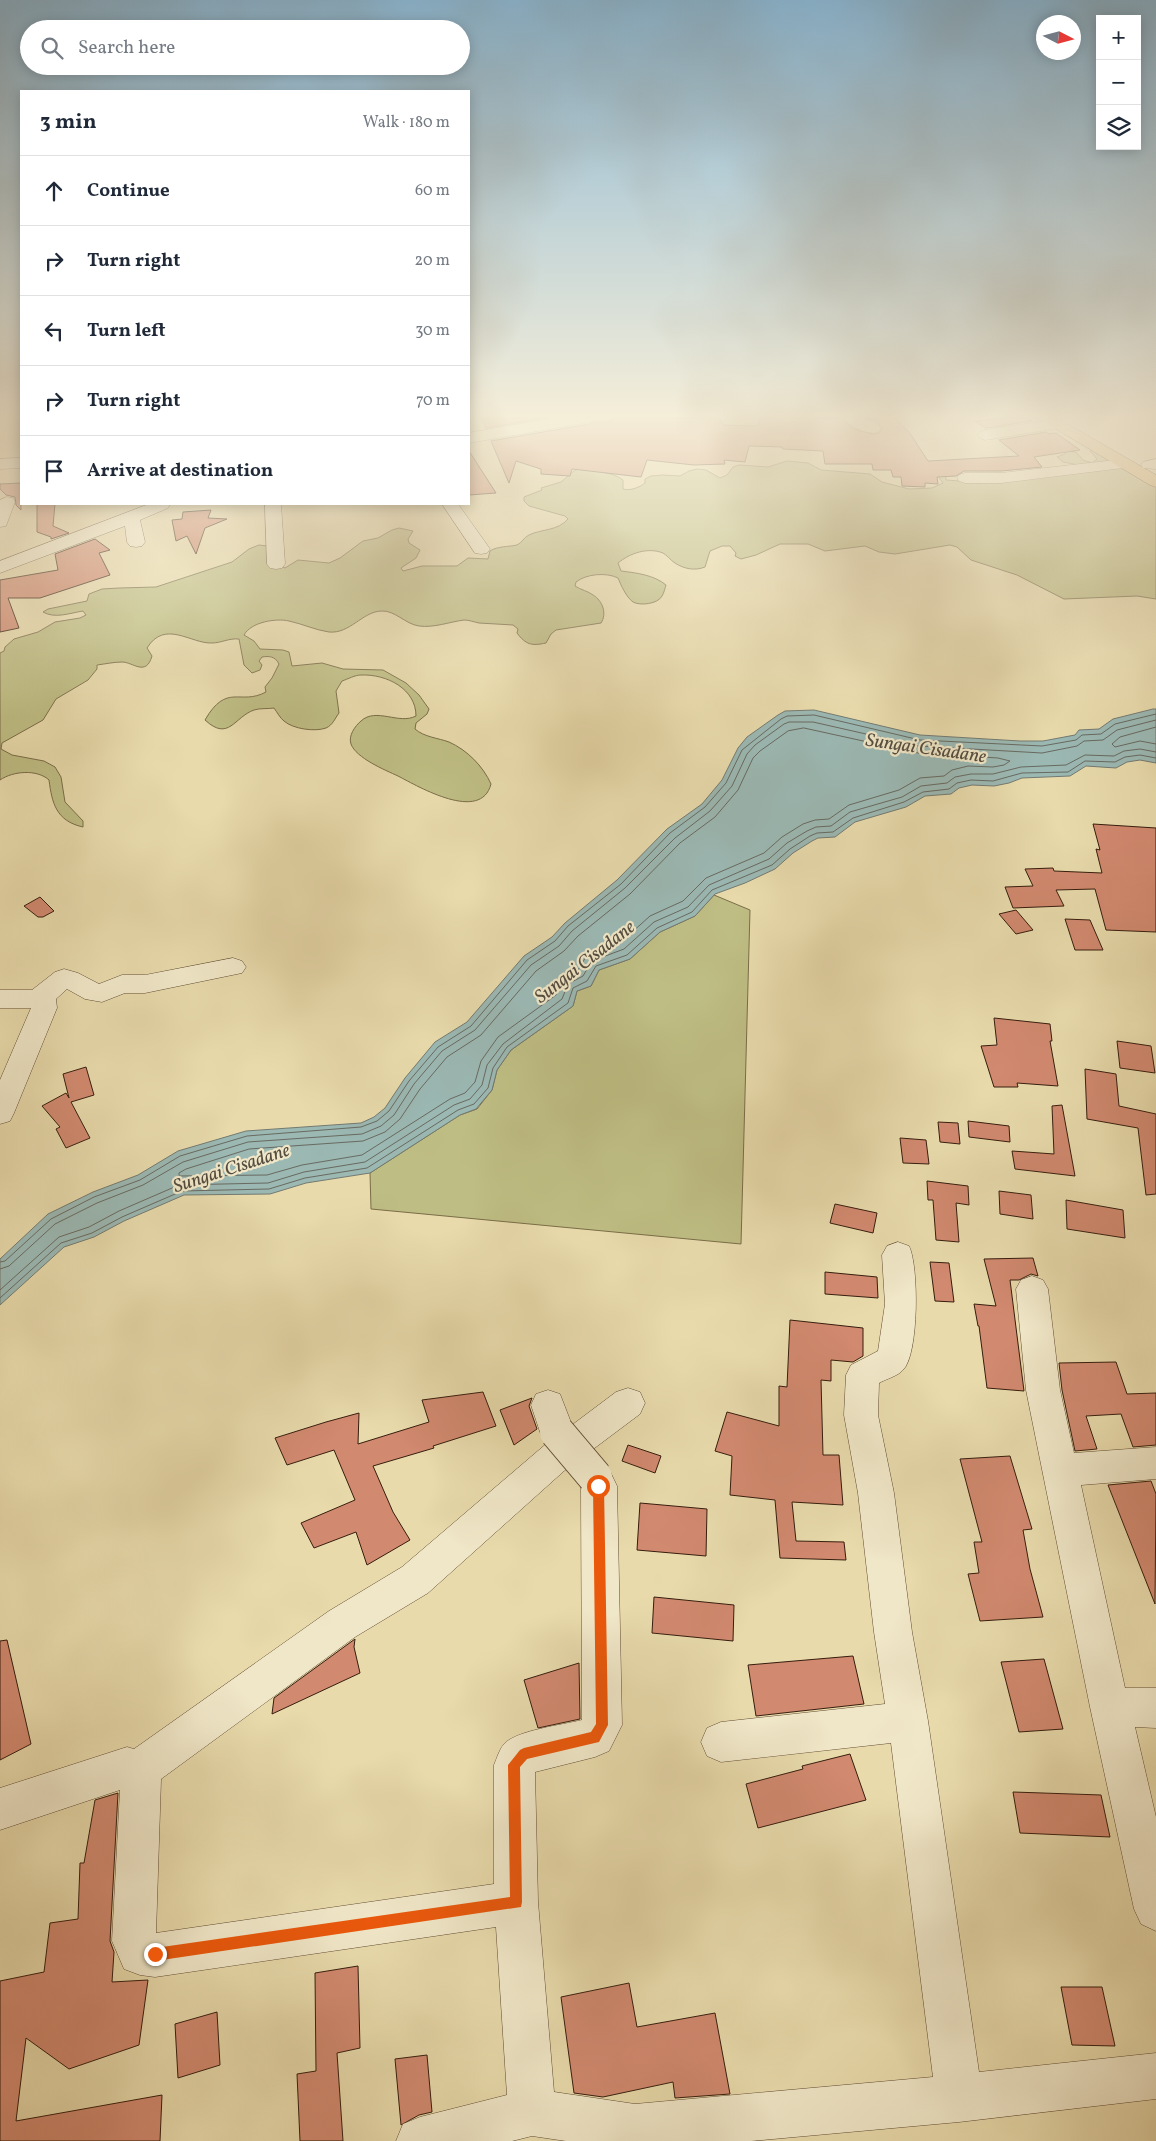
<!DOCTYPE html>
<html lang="en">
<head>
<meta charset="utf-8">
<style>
  body { margin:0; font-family:Vollkorn,serif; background:#f6f6f7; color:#1f2937 }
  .controls { position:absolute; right:15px; top:15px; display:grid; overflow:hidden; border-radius:0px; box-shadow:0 2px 12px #0003 }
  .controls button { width:45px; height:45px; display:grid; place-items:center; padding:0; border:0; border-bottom:1px solid #e0e1e3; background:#fff; color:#1f2937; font:25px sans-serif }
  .compass { position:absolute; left:1036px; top:15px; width:45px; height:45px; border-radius:50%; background:#fff; box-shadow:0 2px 12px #0003; rotate:96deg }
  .stop { position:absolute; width:15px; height:15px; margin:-11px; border:4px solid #ea580c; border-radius:50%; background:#fff }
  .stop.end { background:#ea580c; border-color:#fff; box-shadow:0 1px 5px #0008 }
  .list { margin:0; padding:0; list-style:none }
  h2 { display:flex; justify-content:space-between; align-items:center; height:65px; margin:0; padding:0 20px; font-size:21px }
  h2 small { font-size:16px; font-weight:400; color:#747a83 }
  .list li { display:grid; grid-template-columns:32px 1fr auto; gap:15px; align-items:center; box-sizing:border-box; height:70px; padding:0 20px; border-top:1px solid #e0e1e3 }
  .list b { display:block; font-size:19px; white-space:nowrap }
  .list em { font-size:16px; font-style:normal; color:#747a83 }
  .icon { flex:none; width:28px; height:28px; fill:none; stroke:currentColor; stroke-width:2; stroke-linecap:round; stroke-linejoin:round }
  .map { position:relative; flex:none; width:1156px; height:2141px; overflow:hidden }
  .search { position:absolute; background:#fff; box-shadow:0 2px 12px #0003; left:20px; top:20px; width:450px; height:55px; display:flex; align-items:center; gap:12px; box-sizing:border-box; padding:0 18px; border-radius:28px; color:#747a83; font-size:19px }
  .panel { position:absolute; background:#fff; box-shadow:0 2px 12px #0003; left:20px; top:90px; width:450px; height:415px; border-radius:0px }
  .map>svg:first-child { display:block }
</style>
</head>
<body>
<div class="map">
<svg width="1156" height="2141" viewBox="0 0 1156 2141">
  <rect width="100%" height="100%" fill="#e8daab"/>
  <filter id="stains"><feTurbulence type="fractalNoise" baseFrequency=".004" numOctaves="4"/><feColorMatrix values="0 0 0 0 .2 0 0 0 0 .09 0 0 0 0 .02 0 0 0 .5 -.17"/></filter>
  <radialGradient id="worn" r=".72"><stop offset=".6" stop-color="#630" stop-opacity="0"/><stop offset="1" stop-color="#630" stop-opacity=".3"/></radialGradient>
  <!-- green -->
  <g fill="#bebd83" stroke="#7a6d48">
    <path d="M 1095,450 L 1156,479 L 1156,599 L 1137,596 L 1064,599 L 1017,575 L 971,560 L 957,547 L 950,545 L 895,554 L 879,552 L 865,546 L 825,551 L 808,544 L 780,544 L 756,555 L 741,559 L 735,556 L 736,553 L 730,546 L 722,546 L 710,551 L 705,567 C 695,571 684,569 675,563 C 670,560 667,555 663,553 C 648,547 630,553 618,563 L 621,571 C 637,573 654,575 666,585 C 665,588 664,593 662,596 C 658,604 640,606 633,602 C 626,597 621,585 618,578 C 606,572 586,574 576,582 L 575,586 C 581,590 588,591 593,595 C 603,601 607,614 601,623 L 556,630 L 551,634 L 546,643 C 532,646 526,645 517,633 L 518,629 L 513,625 C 502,624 490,624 479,623 C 474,622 469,620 464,620 C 449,622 434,628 419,626 C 405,624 395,610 381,611 C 362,612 350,634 329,632 C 315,630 303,624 289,621 C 276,618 251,622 244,635 L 254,641 L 260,649 L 283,650 L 289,652 L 292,666 L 322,663 L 343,669 L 383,670 L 406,683 L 419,695 L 429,709 L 427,714 L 416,723 L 415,729 C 424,737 438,738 449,742 C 467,750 483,766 491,784 C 481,823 419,787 398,776 C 385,770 356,758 351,744 C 348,736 355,726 361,721 C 376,707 399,725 416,716 C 416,689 387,674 361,675 C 355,675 348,679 342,681 L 336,691 L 339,713 C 335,718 333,725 326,728 C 315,732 293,729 284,721 C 280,718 277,712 274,708 C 268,709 260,708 254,710 C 234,717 229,742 205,720 C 227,682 240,706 266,692 L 265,687 L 272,678 L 279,664 C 275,656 269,656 262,657 L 259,661 L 262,665 L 260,670 L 252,673 L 244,665 L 239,639 C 229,638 221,643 212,643 C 191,644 165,619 147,648 L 152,656 C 146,677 133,662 122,662 C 114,662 105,664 97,665 L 97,669 L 88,680 L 56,699 L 43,720 L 2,743 L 1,749 L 12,755 L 44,761 L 55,767 L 61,777 L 65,802 L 83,821 L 83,827 C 56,821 52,803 49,780 C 37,769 13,771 0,780 L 0,653 L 4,651 L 5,647 L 14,639 L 38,632 L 55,622 L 80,618 L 86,615 L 83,611 C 70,613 55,619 43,612 L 48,609 L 87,601 L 89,594 L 102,589 L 119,588 L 156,587 L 232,562 L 249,549 L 259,545 L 267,546 L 274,562 L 285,568 L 298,560 L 329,563 L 340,558 L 363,541 L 378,538 L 392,530 L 399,528 L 413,531 L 408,539 L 409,543 L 420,550 L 416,558 L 401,568 L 403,571 L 422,566 L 457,566 L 468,558 L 488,559 L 490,551 C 498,546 508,547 517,545 C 522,543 524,537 529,535 C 541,529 558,531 568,519 L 565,516 L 529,506 L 524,501 L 524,497 L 542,490 L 541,488 L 561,482 L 574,471 L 585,466 C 597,474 612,471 623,480 L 623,489 C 629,491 639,488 645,483 L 645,479 L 651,476 L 663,475 L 680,476 L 689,471 L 697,469 L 706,470 L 720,478 L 727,475 L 733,467 L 739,465 L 768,467 L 787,461 L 808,463 L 821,470 L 870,474 L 882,482 L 909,489 L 932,488 L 943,483 L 934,471 L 945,468 L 946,480 L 959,481 L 1079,465 L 1063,462 L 1057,457 L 1065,454 L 1067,451 L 1076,452 L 1083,460 L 1092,463 L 1097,459 L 1090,451 Z"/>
    <polygon points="714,895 750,910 741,1244 371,1209 370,1173 460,1115 477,1109 492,1090 497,1070 511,1050 573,1006 577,991 591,986 599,970 630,959 660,932 695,916"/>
  </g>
  <!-- water -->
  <polygon fill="#9bb8b3" stroke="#737a71" points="1153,709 1156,709 1156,763 1140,760 1127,762 1116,768 1086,766 1070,776 1022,778 1009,783 994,786 972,785 959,788 951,794 925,796 906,807 855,822 835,837 818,838 812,841 793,853 775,869 745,883 715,894 695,916 660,932 630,959 599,970 591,986 577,991 573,1006 511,1050 497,1070 492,1090 476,1109 460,1115 370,1173 306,1183 270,1194 184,1195 124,1221 94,1237 64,1247 0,1305 0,1259 48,1214 93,1192 138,1175 178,1151 246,1131 361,1123 374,1117 385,1108 405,1078 435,1042 467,1022 524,956 552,937 565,923 617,880 667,829 702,804 722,780 738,748 747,737 778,715 785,711 814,710 920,735 1020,741 1043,741 1075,735 1079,730 1099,729 1113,719"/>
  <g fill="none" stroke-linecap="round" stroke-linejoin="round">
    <!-- shore -->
    <g stroke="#686a60" stroke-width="1">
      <polyline points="1156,727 1120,737 1112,744 1115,747 1140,741 1156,744"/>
      <polygon points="804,728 918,753 998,758 1010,761 1004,765 993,767 968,766 952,770 944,776 920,778 899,790 849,805 829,819 815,820 803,824 782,837 764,853 706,878 683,901 650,916 620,943 587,955 578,970 562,979 556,995 498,1037 481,1061 475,1082 465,1093 450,1099 362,1155 302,1165 267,1175 179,1176 179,1173 186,1169 249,1149 363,1141 385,1132 400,1119 420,1089 447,1057 481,1035 536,971 564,951 578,936 630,894 680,843 715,817 738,790 753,758 760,751 788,731"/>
      <polyline points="0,1262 5,1261 51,1219 94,1197 140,1180 180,1156 247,1136 361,1127 377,1121 389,1111 409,1081 438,1047 471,1026 527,960 555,941 568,926 621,884 670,833 705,807 726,783 742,750 781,719 787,716 814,715 920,740 1042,746 1076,740 1082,735 1101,734 1115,724 1156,714"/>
      <polyline points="0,1269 9,1266 55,1224 97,1203 143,1185 183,1162 248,1142 362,1134 381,1126 394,1115 414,1084 442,1051 475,1030 531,965 559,946 572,931 625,888 675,838 710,811 732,786 747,754 755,745 784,724 789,722 813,722 919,746 1042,753 1077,746 1084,741 1103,740 1117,730 1156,720"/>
      <polyline points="0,1290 59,1237 89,1227 119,1211 179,1185 268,1183 304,1172 365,1162 454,1105 470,1099 482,1085 487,1065 503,1044 562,999 568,984 583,976 592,961 624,949 654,922 688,907 709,885 769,859 787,843 807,831 816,827 831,826 850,812 902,797 921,786 947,783 955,777 971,774 993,774 1021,767 1066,765 1085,755 1114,756 1124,751 1140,749 1156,752"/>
      <polyline points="0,1298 61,1243 92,1233 122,1217 182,1191 269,1189 305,1178 367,1168 458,1110 474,1104 488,1088 493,1068 507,1047 568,1003 573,988 587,981 596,966 627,955 657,928 692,912 712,890 772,865 790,849 810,836 817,833 833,832 853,818 904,802 923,792 949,789 957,783 971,780 993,781 1022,773 1068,772 1085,761 1115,762 1125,757 1140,755 1156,758"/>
    </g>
  </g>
  <!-- building -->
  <g fill="#d1896f" stroke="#361d0d">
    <polygon points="481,418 547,418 486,428"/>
    <polygon points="612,418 720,418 723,425 753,426 759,425 759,418 842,418 854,429 873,434 879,433 882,428 875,421 865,418 895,418 909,432 928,461 1019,456 999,440 1046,432 1049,434 1056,433 1080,450 1034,457 1042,467 1001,471 964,471 956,476 937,477 938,484 925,483 925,487 902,486 901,477 893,477 891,470 873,470 872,464 825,464 823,451 783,449 782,447 749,446 745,462 724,460 725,464 694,465 647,460 641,477 572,469 570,476 541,474 541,469 516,461 509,483 491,441 590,424 594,421 611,421"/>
    <polygon points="1006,418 1026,418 1032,421 985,428 975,421"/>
    <polygon points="469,451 496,493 469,495"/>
    <polygon points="21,483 21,510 16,505 15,497 6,495 0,489 0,484"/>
    <polygon points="37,504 55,504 53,526 69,533 51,539 51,537 37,532"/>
    <polygon points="211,510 208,518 227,519 205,528 196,554 187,536 176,541 172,520 182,519 183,512"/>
    <polygon points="95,539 110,550 99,553 110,575 40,598 8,598 19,628 0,632 0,580 58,570 55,554"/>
    <polygon points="1093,824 1156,828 1156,932 1106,930 1095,889 1056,890 1064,906 1013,908 1005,887 1033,886 1025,869 1053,868 1054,871 1102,873 1096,849 1100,850"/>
    <polygon points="40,897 54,911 43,917 38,917 24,906"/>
    <polygon points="1016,910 1033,930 1016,934 999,914"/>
    <polygon points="1065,919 1090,920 1103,950 1075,950"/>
    <polygon points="994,1018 1050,1024 1052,1041 1050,1041 1058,1086 1017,1083 1018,1087 994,1087 981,1046 997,1045"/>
    <polygon points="1117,1041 1151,1046 1155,1073 1120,1068"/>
    <polygon points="86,1067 94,1095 71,1102 90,1138 66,1148 56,1129 60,1127 42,1106 66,1093 69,1098 63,1074"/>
    <polygon points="1085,1069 1116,1074 1119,1106 1156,1114 1156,1194 1146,1195 1138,1128 1087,1119"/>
    <polygon points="1062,1105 1075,1176 1015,1169 1012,1151 1054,1154 1052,1106"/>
    <polygon points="968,1121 1009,1126 1010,1142 969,1137"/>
    <polygon points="938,1122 958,1123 960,1144 940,1142"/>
    <polygon points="900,1138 926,1140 929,1164 903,1163"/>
    <polygon points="927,1181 968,1186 969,1205 956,1203 959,1242 936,1240 933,1200 928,1200"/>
    <polygon points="999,1191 1031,1195 1033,1219 1000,1214"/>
    <polygon points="1066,1200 1123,1210 1125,1238 1067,1229"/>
    <polygon points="835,1204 877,1213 873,1233 830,1223"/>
    <polygon points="1033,1258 1038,1276 1031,1274 1019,1280 1010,1280 1024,1391 987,1388 979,1326 978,1326 974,1304 996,1306 984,1259"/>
    <polygon points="930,1262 949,1263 954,1302 935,1301"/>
    <polygon points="825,1272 877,1277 878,1298 825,1294"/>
    <polygon points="790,1320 863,1328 863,1356 853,1362 831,1360 831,1381 821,1380 823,1455 839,1455 843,1505 792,1502 796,1541 844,1542 846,1560 780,1558 775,1500 730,1495 732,1456 715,1451 727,1412 779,1426 779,1386 787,1387"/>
    <polygon points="1116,1362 1127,1394 1156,1393 1156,1445 1133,1447 1121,1414 1086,1416 1097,1449 1075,1451 1062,1390 1059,1363"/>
    <polygon points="483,1392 496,1426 433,1446 434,1448 373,1466 393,1512 410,1540 367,1565 356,1532 314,1548 301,1523 355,1500 334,1450 287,1465 275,1438 326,1422 359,1413 358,1444 429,1422 422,1400"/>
    <polygon points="532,1398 529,1406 537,1429 514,1445 500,1410"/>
    <polygon points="628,1445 661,1456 655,1473 622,1461"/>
    <polygon points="1010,1456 1032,1529 1023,1530 1030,1569 1043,1617 980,1621 968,1574 979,1573 974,1542 982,1542 960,1459"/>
    <polygon points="1151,1481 1156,1494 1155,1604 1108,1485"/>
    <polygon points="640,1503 707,1509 706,1556 637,1550"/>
    <polygon points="654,1597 734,1605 733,1641 652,1633"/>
    <polygon points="355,1639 354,1647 360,1673 272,1714 274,1698"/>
    <polygon points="7,1640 31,1744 0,1760 0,1641"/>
    <polygon points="853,1656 864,1704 756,1716 748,1665"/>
    <polygon points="1044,1659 1063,1729 1019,1732 1001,1662"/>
    <polygon points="579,1663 580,1719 538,1728 524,1680"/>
    <polygon points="850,1754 866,1800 758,1828 746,1784 803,1769 802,1766"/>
    <polygon points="1013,1792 1101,1795 1110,1837 1020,1833"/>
    <polygon points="118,1793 110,1941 114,1952 112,1982 148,1980 139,2045 69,2069 26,2038 16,2121 162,2095 160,2141 0,2141 0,1981 44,1972 50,1923 78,1919 80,1863 84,1863 95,1800"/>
    <polygon points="358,1966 360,2048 337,2053 343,2141 300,2141 297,2074 316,2071 315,1973"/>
    <polygon points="629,1983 637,2027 715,2013 730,2094 675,2098 673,2082 603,2097 574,2093 561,1997"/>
    <polygon points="1061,1987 1102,1987 1115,2046 1072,2045"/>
    <polygon points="217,2012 220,2065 178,2078 175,2024"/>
    <polygon points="427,2055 432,2112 419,2115 401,2125 395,2059"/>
  </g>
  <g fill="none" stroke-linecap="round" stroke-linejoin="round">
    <defs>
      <g id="minor">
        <polygon points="561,417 597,417 590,422 469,443 469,433"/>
        <path d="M 844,417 C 856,417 873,419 881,429 L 878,432 C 866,435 851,427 844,417 Z"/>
        <polygon points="1055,420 1060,422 1063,425 1060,428 985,440 980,438 977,435 980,432 985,430"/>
        <polygon points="21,458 21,468 0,469 0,459"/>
        <polygon points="1125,459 1131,461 1133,464 1131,467 1001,483 965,483 959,481 957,478 959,475 965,473 1001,473"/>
        <polygon points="1156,459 1156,469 1143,468 1141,465 1143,462"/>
        <polygon points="7,497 13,498 15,502 6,526 0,527 0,500"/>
        <polygon points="149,504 170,504 168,508 140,520 145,542 142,546 136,547 130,546 127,542 125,526 0,573 0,561"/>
        <polygon points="265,504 281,504 285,564 282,568 276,569 270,568 267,564"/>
        <polygon points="442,504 458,504 490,549 487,553 481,554 475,553"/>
        <polygon points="233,958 242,961 246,967 242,973 145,993 125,993 102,1002 85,999 67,989 56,999 57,1008 14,1113 10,1121 0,1124 0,1080 31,1008 0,1008 0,990 32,990 55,972 64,969 78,973 99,984 122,975 145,975"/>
        <path d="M 898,1242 L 909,1246 C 919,1265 919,1355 903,1370 C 898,1376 886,1379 879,1383 L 878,1415 L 894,1493 L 912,1632 L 928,1721 L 979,2072 L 1156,2053 L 1156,2099 L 959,2122 L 751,2141 L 566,2141 L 532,2136 L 512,2141 L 396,2141 L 403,2124 L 420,2117 L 507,2095 L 496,1927 L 155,1977 L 140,1975 L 124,1969 L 112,1941 L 120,1790 L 0,1830 L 0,1788 L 127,1747 L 134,1749 L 329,1611 L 402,1567 L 546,1444 L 540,1432 L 531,1405 L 536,1394 L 548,1390 L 560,1394 L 572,1425 L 616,1392 L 628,1388 L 640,1392 L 645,1403 L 640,1414 L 564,1471 L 428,1593 L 355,1637 L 161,1779 L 156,1933 L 494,1884 L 494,1765 C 497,1758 499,1750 504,1744 C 517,1730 563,1725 582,1720 L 581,1486 L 577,1477 L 583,1465 L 595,1461 L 607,1465 L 617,1486 L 622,1725 L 609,1751 L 595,1757 L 535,1772 L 538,1902 L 554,2092 L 635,2104 L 933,2077 L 891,1743 L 721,1762 L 707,1756 L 701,1742 L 707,1728 L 721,1722 L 885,1704 L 874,1632 L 858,1493 L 844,1415 L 846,1375 L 851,1365 L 878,1351 L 885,1304 L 882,1255 L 887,1246 Z"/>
        <polygon points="1032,1276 1043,1280 1048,1289 1060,1390 1074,1453 1156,1447 1156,1479 1081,1485 1125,1688 1156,1688 1156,1728 1135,1727 1156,1817 1156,1931 1141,1924 1134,1909 1090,1707 1026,1390 1016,1289 1021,1280"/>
      </g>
      <polygon id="highway" points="1036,417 1055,417 1156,475 1156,487 1150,485"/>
    </defs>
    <!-- minor casing -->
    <use href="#minor" stroke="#624c34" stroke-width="1"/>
    <!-- highway casing -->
    <use href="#highway" stroke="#361d0d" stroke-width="1"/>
    <!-- minor -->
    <use href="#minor" fill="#f0e7c8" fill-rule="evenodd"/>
    <!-- highway -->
    <use href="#highway" fill="#e4bd76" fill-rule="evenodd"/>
    <defs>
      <polyline id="minor-bridge" points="557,1432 595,1477"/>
    </defs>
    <!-- minor-bridge casing -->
    <use href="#minor-bridge" stroke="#624c34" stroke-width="36" stroke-linecap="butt"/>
    <!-- minor-bridge -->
    <use href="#minor-bridge" stroke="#f0e7c8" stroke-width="34"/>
  </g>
  <!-- sky -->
  <linearGradient id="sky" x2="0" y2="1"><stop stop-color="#89b6d3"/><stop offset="0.58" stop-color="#f5eed9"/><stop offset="1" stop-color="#f5eed9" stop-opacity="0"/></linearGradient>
  <rect width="1156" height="717" fill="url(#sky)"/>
  <!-- route -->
  <polygon fill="#ea580c" points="598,1481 604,1486 608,1725 599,1742 527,1759 520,1767 522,1902 521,1907 155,1961 151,1959 149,1954 151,1950 155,1948 510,1897 508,1765 520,1750 524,1748 591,1732 596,1724 593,1486"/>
  <g text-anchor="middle" stroke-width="4.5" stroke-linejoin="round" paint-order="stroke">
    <!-- water labels -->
    <g font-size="19" font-style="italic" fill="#544c3f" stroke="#f0e7c8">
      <text transform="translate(926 747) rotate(8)" y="7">Sungai Cisadane</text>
      <text transform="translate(584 961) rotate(-38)" y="7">Sungai Cisadane</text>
      <text transform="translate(231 1167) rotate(-18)" y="7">Sungai Cisadane</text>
    </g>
  </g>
  <rect width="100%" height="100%" filter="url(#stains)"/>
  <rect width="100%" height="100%" fill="url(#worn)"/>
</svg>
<div class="controls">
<button>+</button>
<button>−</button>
<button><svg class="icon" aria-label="layers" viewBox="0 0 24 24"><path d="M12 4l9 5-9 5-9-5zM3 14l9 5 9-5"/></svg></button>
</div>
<svg class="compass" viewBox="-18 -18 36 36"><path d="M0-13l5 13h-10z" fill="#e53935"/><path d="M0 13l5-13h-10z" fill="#747a83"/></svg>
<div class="stop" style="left:598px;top:1486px"></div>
<div class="stop end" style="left:155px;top:1954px"></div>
<div class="search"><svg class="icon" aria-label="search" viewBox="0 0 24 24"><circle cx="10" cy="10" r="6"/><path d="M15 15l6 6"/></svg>Search here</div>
<section class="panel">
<h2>3 min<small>Walk · 180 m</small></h2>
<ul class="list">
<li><svg class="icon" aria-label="ahead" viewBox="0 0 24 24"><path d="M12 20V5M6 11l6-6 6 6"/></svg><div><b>Continue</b></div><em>60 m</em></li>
<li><svg class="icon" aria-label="right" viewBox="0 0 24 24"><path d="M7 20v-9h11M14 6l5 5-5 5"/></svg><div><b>Turn right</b></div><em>20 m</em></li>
<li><svg class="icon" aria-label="left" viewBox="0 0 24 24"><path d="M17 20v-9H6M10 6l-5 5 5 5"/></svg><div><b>Turn left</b></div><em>30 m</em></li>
<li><svg class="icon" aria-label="right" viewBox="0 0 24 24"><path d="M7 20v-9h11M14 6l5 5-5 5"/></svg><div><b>Turn right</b></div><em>70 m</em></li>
<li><svg class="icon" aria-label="arrive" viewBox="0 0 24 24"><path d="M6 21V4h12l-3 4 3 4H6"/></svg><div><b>Arrive at destination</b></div></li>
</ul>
</section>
</div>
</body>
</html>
